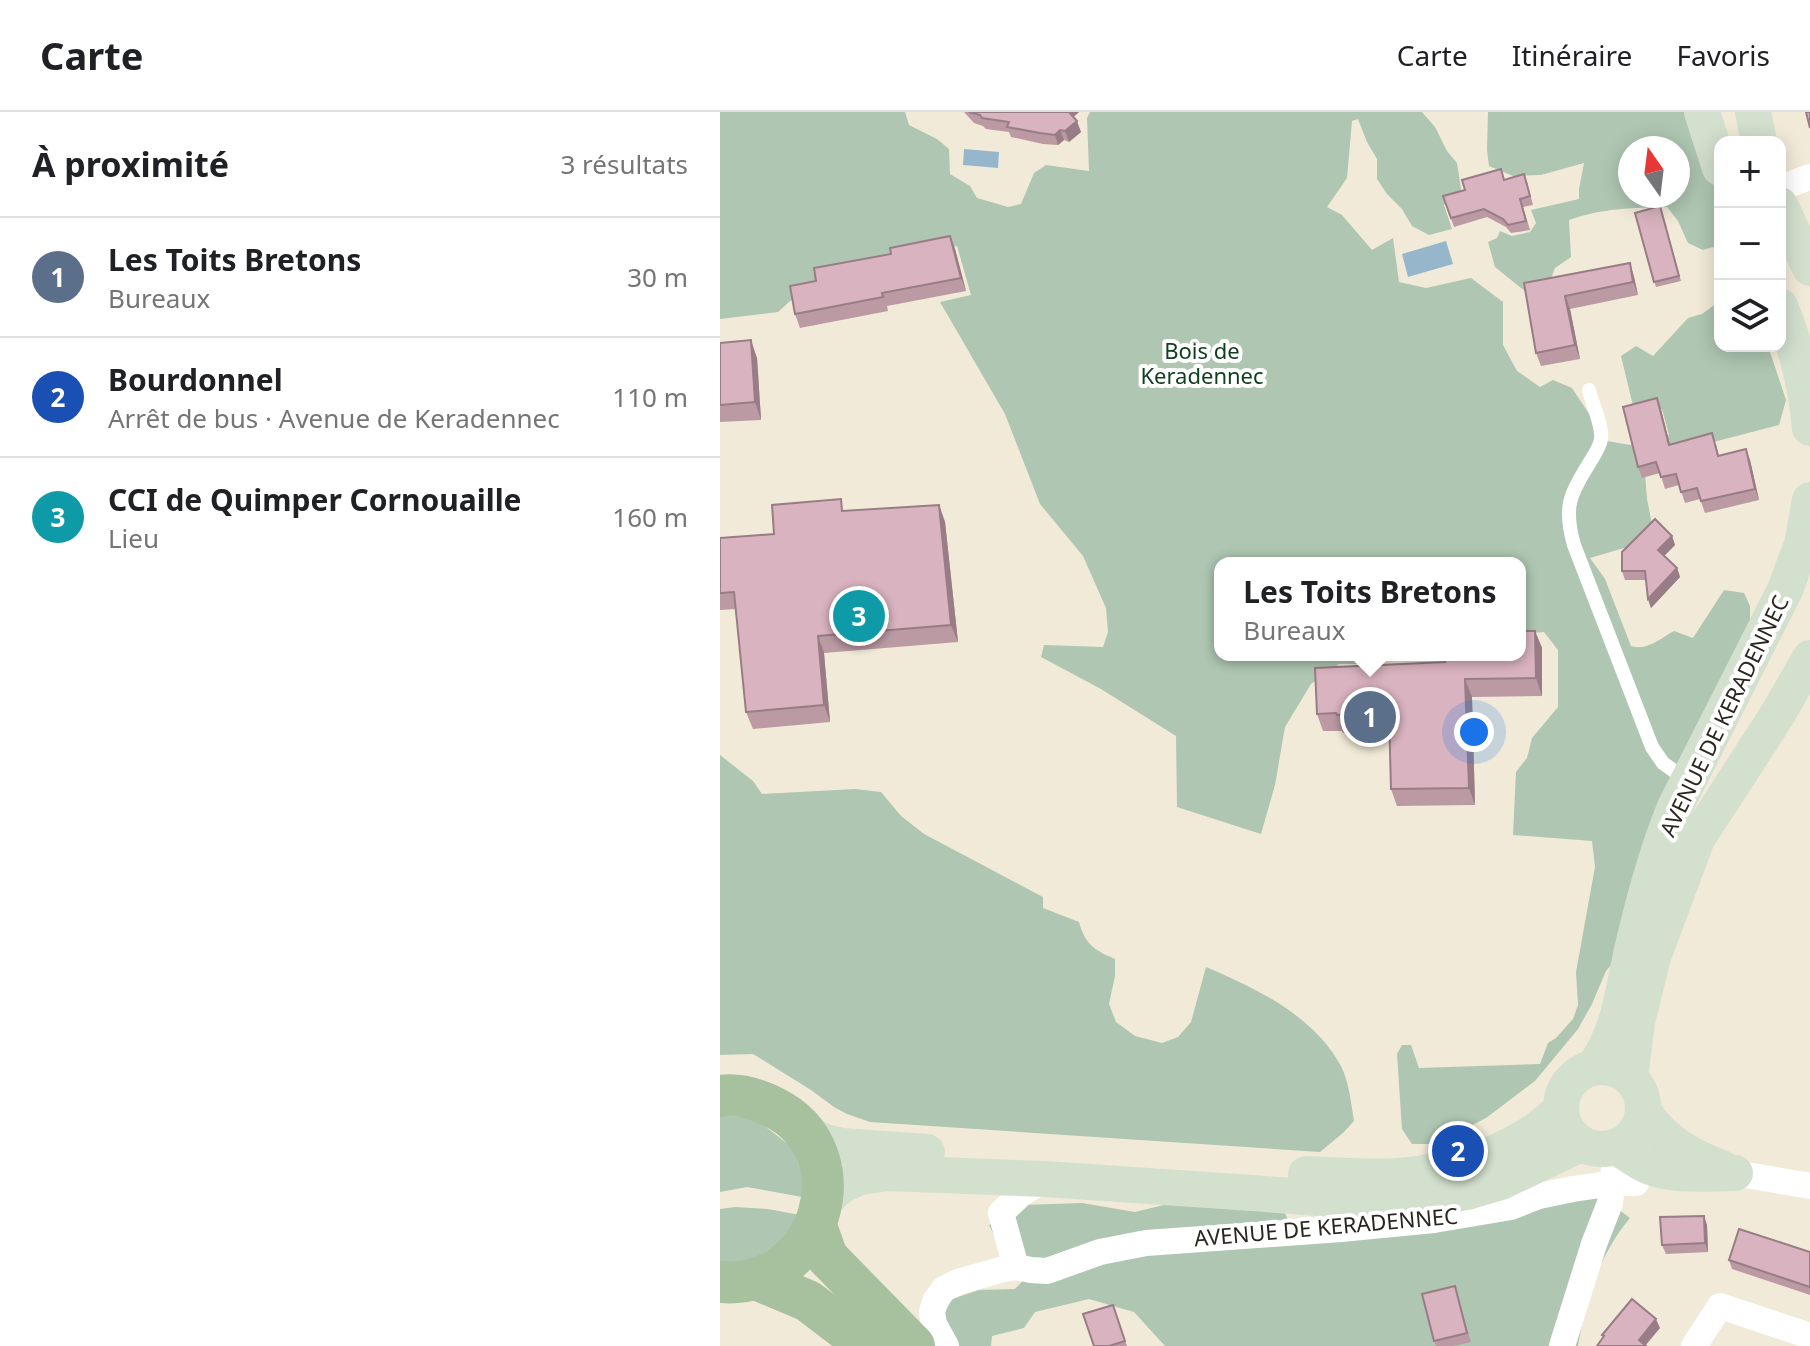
<!DOCTYPE html>
<html lang="fr">
<head>
<meta charset="utf-8">
<style>
  body { margin:0; font-family:"Noto Sans",sans-serif; background:#f2f2f2; color:#202124 }
  .controls { position:absolute; right:24px; top:24px; display:grid; overflow:hidden; border-radius:16px; box-shadow:0 4px 20px #0003 }
  .controls button { width:72px; height:72px; display:grid; place-items:center; padding:0; border:0; border-bottom:2px solid #e0e0e0; background:#fff; color:#202124; font:40px sans-serif }
  .compass { position:absolute; left:898px; top:24px; width:72px; height:72px; border-radius:50%; background:#fff; box-shadow:0 4px 20px #0003; rotate:346deg }
  .you { position:absolute; left:754px; top:620px; width:28px; height:28px; margin:-20px; border:6px solid #fff; border-radius:50%; background:#1a73e8; box-shadow:0 0 0 12px #1a73e833 }
  .badge { display:grid; place-items:center; width:52px; height:52px; border-radius:50%; background:#d93025; color:#fff; font-size:26px; font-weight:700 }
  .pin { position:absolute; translate:-50% -50%; border:4px solid #fff; box-shadow:0 2px 8px #0006 }
  .popup { position:absolute; left:494px; top:445px; width:312px; height:104px; box-sizing:border-box; display:grid; place-content:center; border-radius:16px; background:#fff; filter:drop-shadow(0 2px 6px #0005); font-size:26px; white-space:nowrap; color:#757577 }
  .popup b { font-size:30px; color:#202124 }
  .popup::after { content:''; position:absolute; left:50%; top:100%; margin-left:-16px; border:16px solid transparent; border-top-color:#fff }
  .list { margin:0; padding:0; list-style:none }
  h2 { display:flex; justify-content:space-between; align-items:center; height:104px; margin:0; padding:0 32px; font-size:34px }
  h2 small { font-size:26px; font-weight:400; color:#757577 }
  .list li { display:grid; grid-template-columns:52px 1fr auto; gap:24px; align-items:center; box-sizing:border-box; height:120px; padding:0 32px; border-top:2px solid #e0e0e0 }
  .list b { display:block; font-size:30px; white-space:nowrap }
  .list p { margin:0; font-size:26px; white-space:nowrap; color:#757577 }
  .list em { font-size:26px; font-style:normal; color:#757577 }
  .icon { flex:none; width:44px; height:44px; fill:none; stroke:currentColor; stroke-width:2; stroke-linecap:round; stroke-linejoin:round }
  .map { position:relative; flex:none; width:1090px; height:1234px; overflow:hidden }
  header { display:flex; align-items:center; gap:48px; box-sizing:border-box; height:112px; padding:0 40px; background:#fff; border-bottom:2px solid #e0e0e0 }
  header strong { font-size:38px }
  nav { display:flex; gap:44px; margin-inline-start:auto; font-size:28px }
  main { display:flex }
  aside { flex:1; background:#fff }
  .map>svg:first-child { display:block }
</style>
</head>
<body>
<header>
<strong>Carte</strong>
<nav><a>Carte</a><a>Itinéraire</a><a>Favoris</a></nav>
</header>
<main>
<aside>
<h2>À proximité<small>3 résultats</small></h2>
<ul class="list">
<li><span class="badge" style="background:#5c6f8a">1</span><div><b>Les Toits Bretons</b><p>Bureaux</p></div><em>30 m</em></li>
<li><span class="badge" style="background:#1a4fb4">2</span><div><b>Bourdonnel</b><p>Arrêt de bus · Avenue de Keradennec</p></div><em>110 m</em></li>
<li><span class="badge" style="background:#0f9aa8">3</span><div><b>CCI de Quimper Cornouaille</b><p>Lieu</p></div><em>160 m</em></li>
</ul>
</aside>
<div class="map">
<svg width="1090" height="1234" viewBox="0 0 1090 1234">
  <rect width="100%" height="100%" fill="#f2ead8"/>
  <!-- green -->
  <g fill="#aec6b2" fill-rule="evenodd">
    <path d="M 0,0 L 185,0 L 189,13 L 217,27 L 229,37 L 230,62 L 250,74 L 257,86 L 288,95 L 301,92 L 314,61 L 326,53 L 369,59 L 367,6 L 370,0 L 702,0 L 715,15 L 727,39 L 737,51 L 742,83 L 724,93 L 732,117 L 709,123 L 692,114 L 682,97 L 667,82 L 657,67 L 657,47 L 647,30 L 638,7 L 632,9 L 627,66 L 607,95 L 622,103 L 652,138 L 673,126 L 679,170 L 706,176 L 751,166 L 783,190 L 783,233 L 797,259 L 820,275 L 833,268 L 852,276 L 887,329 L 910,333 L 949,323 L 942,297 L 915,302 L 901,244 L 916,234 L 933,244 L 968,206 L 982,202 L 997,191 L 995,179 L 1000,173 L 1000,234 L 1046,234 L 1049,237 L 1066,288 L 1059,313 L 924,348 L 927,387 L 932,412 L 914,433 L 870,446 L 885,467 L 911,534 C 927,539 940,527 954,519 L 973,526 L 1004,478 L 1024,481 L 1030,494 L 1030,511 L 892,852 L 886,859 L 872,892 L 858,917 L 815,969 L 766,1006 L 733,1023 L 710,1032 L 692,1032 L 682,1017 L 677,942 L 682,933 L 691,933 L 699,956 L 820,952 L 828,931 L 836,926 L 853,907 L 858,893 L 856,860 L 875,755 L 872,729 L 793,723 L 796,660 L 807,646 L 812,626 L 838,595 L 838,538 L 824,520 L 800,522 L 800,451 L 500,451 L 500,543 L 663,543 L 655,552 L 619,552 L 591,572 L 565,615 L 555,673 L 541,722 L 457,695 L 456,624 L 381,577 L 321,545 L 324,533 L 383,535 L 388,520 L 386,496 L 363,444 L 320,392 L 285,302 L 220,190 L 251,183 L 237,134 L 89,172 L 58,200 L 0,207 Z"/>
    <path d="M 768,0 L 964,0 L 972,27 L 981,37 L 1000,81 L 1000,143 L 993,135 L 983,138 L 968,131 L 958,109 L 947,95 C 912,96 883,96 849,108 L 851,145 L 835,156 L 826,179 L 806,180 L 775,155 L 768,130 L 777,126 L 780,119 L 792,124 L 810,120 L 816,111 L 811,98 L 859,87 L 859,77 L 864,51 L 821,63 L 793,64 L 769,54 L 767,38 ZM 910,36 L 958,36 L 958,84 L 910,84 Z"/>
    <path d="M 0,643 L 33,669 L 42,682 L 135,677 L 161,680 L 181,704 L 204,722 L 323,785 L 323,796 L 359,810 C 365,832 374,838 395,847 L 395,864 L 389,892 L 396,910 L 415,924 L 442,931 L 458,925 L 471,910 L 486,855 C 537,877 593,903 621,954 C 629,970 631,991 634,1009 L 624,1020 L 600,1040 L 150,1010 L 127,1002 L 114,995 L 91,978 L 33,942 L 0,943 Z"/>
    <polygon points="0,1004 33,1005 73,1036 83,1067 82,1085 27,1075 0,1080"/>
    <path d="M 873,1084 L 890,1091 L 910,1106 C 879,1143 866,1187 858,1234 L 445,1234 L 414,1200 L 369,1187 L 315,1200 L 304,1216 L 272,1224 L 271,1234 L 232,1234 L 219,1212 L 232,1187 L 259,1178 L 295,1177 L 318,1153 L 281,1137 L 269,1113 L 303,1093 L 362,1091 L 415,1100 L 460,1089 L 562,1095 L 570,1112 Z"/>
    <polygon points="15,1095 48,1097 80,1103 68,1126 31,1149 0,1151 0,1097"/>
  </g>
  <!-- water -->
  <g fill="#96b7cb">
    <polygon points="244,37 279,40 278,56 243,53"/>
    <polygon points="726,129 733,152 688,165 682,142"/>
  </g>
  <g fill="none" stroke-linecap="round" stroke-linejoin="round">
    <!-- lane -->
    <path stroke="#fff" stroke-width="14" d="M 869,278 C 872,291 883,315 881,327 C 880,335 874,343 870,350 C 850,383 843,394 854,433 L 932,635 L 943,651 L 968,669"/>
    <!-- street -->
    <g stroke="#fff" stroke-width="26">
      <polyline points="1060,76 1090,65"/>
      <polyline points="1015,1061 1090,1074"/>
      <polyline points="296,1155 281,1101 301,1082 325,1067"/>
      <polyline points="226,1234 214,1212 212,1200 215,1189 224,1177 238,1170 280,1158 296,1155 311,1158 327,1159 380,1140 426,1131 621,1117 714,1108 791,1095 819,1084 853,1077 894,1071 916,1071"/>
      <polyline points="842,1234 874,1132 890,1091 894,1056"/>
      <polyline points="974,1234 1000,1194 1090,1224"/>
    </g>
    <!-- secondary -->
    <g stroke="#d3e0ce" stroke-width="36">
      <polyline points="982,0 1000,56"/>
      <polyline points="1033,0 1039,30"/>
      <polyline points="1060,93 1090,156"/>
      <path d="M 1060,194 C 1076,233 1086,273 1090,316"/>
      <circle cx="882" cy="996" r="41"/>
      <path d="M 873,956 C 899,922 903,879 912,838 C 923,790 936,741 955,695 L 1065,478 L 1082,432 L 1090,388"/>
      <polyline points="910,966 917,910 933,845 977,727 1056,605 1090,546"/>
      <path d="M 923,998 C 941,1028 970,1045 1002,1056"/>
      <polyline points="84,1020 105,1030 122,1034 207,1040"/>
      <path d="M 897,1035 C 908,1042 918,1050 930,1055 C 956,1065 987,1061 1015,1061"/>
      <path d="M 586,1062 C 616,1063 647,1066 678,1064 C 734,1060 800,1038 840,998"/>
      <polyline points="102,1092 119,1075 131,1069 141,1065 168,1061 325,1067 532,1081 650,1090 705,1087 747,1080 781,1070 861,1032"/>
    </g>
    <!-- primary -->
    <g stroke="#a7c09d" stroke-width="42">
      <path d="M 0,984 C 19,981 37,987 53,995 C 143,1039 102,1179 0,1170"/>
      <polyline points="96,1114 107,1145 194,1234"/>
      <polyline points="36,1167 88,1189 147,1234"/>
    </g>
  </g>
  <!-- wall -->
  <g fill="#bb9aa4">
    <polygon points="244,0 359,0 353,5 361,20 349,30 344,28 338,33 323,32 291,25 289,20 266,17 263,14 254,11"/>
    <polygon points="785,67 807,70 813,93 803,95 810,118 791,121 786,115 767,105 734,115 723,84"/>
    <polygon points="940,94 961,169 936,175 915,101"/>
    <polygon points="230,124 235,137 246,179 167,194 168,199 80,216 75,202 96,169 171,142"/>
    <polygon points="910,151 914,165 918,183 850,197 860,247 821,254 816,241 804,171"/>
    <polygon points="0,231 37,246 41,308 0,310"/>
    <polygon points="937,286 950,333 996,332 999,344 1030,348 1039,388 985,401 980,387 965,391 959,373 945,377 940,361 922,366 918,355"/>
    <polygon points="219,393 225,410 238,530 104,541 110,610 33,617 26,600 16,497 0,498 0,426 54,422 125,399"/>
    <polygon points="952,424 955,433 944,444 957,456 960,465 931,496 928,487 926,468 905,468 902,459"/>
    <polygon points="815,519 822,536 822,584 752,585 755,693 677,694 671,677 669,619 623,621 622,619 603,619 597,602 725,550"/>
    <polygon points="987,1113 988,1140 946,1142 942,1133"/>
    <polygon points="1090,1140 1090,1183 1012,1157 1009,1148"/>
    <polygon points="735,1174 751,1230 734,1234 716,1234 714,1229"/>
    <polygon points="393,1193 407,1234 374,1234"/>
  </g>
  <!-- shaded-wall -->
  <g fill="#987d86">
    <polygon points="348,0 359,0 350,8"/>
    <polygon points="357,9 361,20 349,30 345,19"/>
    <polygon points="340,18 344,28 338,33 335,23"/>
    <polygon points="230,124 235,137 246,179 241,166"/>
    <polygon points="910,151 914,165 918,183 913,170"/>
    <polygon points="845,184 850,197 860,247 855,233"/>
    <polygon points="31,228 37,246 41,308 35,290"/>
    <polygon points="937,286 941,297 953,345 949,333"/>
    <polygon points="1026,337 1030,348 1039,388 1035,377"/>
    <polygon points="219,393 225,410 238,530 231,513"/>
    <polygon points="952,424 955,433 941,447 938,438"/>
    <polygon points="957,456 960,465 931,496 928,487"/>
    <polygon points="815,519 822,536 822,584 816,566"/>
    <polygon points="98,524 104,541 110,610 104,593"/>
    <polygon points="745,567 752,585 755,693 749,676"/>
    <polygon points="984,1104 987,1113 988,1140 985,1131"/>
    <polygon points="936,1207 940,1216 925,1234 919,1228"/>
  </g>
  <!-- building -->
  <g fill="#d9b3bf" stroke="#987d86" stroke-width="2">
    <polygon points="249,0 349,0 357,9 345,19 340,18 335,23 320,21 287,15 289,10 262,6 260,3"/>
    <polygon points="1086,0 1090,0 1090,16"/>
    <polygon points="781,57 784,68 804,62 810,84 800,87 806,109 788,113 783,107 764,97 731,106 723,84 745,78 742,68"/>
    <polygon points="940,94 959,164 934,170 915,101"/>
    <polygon points="230,124 241,166 162,181 163,185 75,202 70,174 96,169 94,156 171,142 170,136"/>
    <polygon points="910,151 913,170 845,184 855,233 816,241 804,171"/>
    <polygon points="31,228 35,290 0,293 0,231"/>
    <polygon points="937,286 949,333 992,321 998,344 1026,337 1035,377 981,389 977,376 961,380 956,362 941,365 936,350 918,355 903,295"/>
    <polygon points="121,387 122,399 219,393 231,513 98,524 104,593 26,600 14,480 0,481 0,426 54,422 52,393"/>
    <polygon points="935,407 952,424 938,438 957,456 928,487 925,459 902,459 902,440"/>
    <polygon points="800,519 815,519 816,566 745,567 749,676 671,677 669,601 617,603 616,601 597,602 595,556 725,550 724,543 800,543"/>
    <polygon points="984,1104 985,1131 942,1133 940,1105"/>
    <polygon points="1019,1117 1090,1140 1090,1175 1009,1148"/>
    <polygon points="735,1174 747,1221 714,1229 702,1182"/>
    <polygon points="912,1187 936,1207 919,1228 926,1234 877,1234 884,1224 882,1223"/>
    <polygon points="393,1193 405,1229 389,1234 374,1234 363,1202"/>
  </g>
  <g text-anchor="middle" stroke-width="8" stroke-linejoin="round" paint-order="stroke">
    <!-- park labels -->
    <g font-size="22" fill="#11401f" stroke="#fff">
      <text x="482" y="247">Bois de<tspan x="482" dy="25">Keradennec</tspan></text>
    </g>
    <!-- street labels -->
    <g font-size="22" fill="#29261f" stroke="#fff">
      <text transform="translate(1004 604) rotate(-64)" y="8">AVENUE DE KERADENNEC</text>
      <text transform="translate(606 1115) rotate(-5)" y="8">AVENUE DE KERADENNEC</text>
    </g>
  </g>
</svg>
<div class="controls">
<button>+</button>
<button>−</button>
<button><svg class="icon" aria-label="layers" viewBox="0 0 24 24"><path d="M12 4l9 5-9 5-9-5zM3 14l9 5 9-5"/></svg></button>
</div>
<svg class="compass" viewBox="-18 -18 36 36"><path d="M0-13l5 13h-10z" fill="#e53935"/><path d="M0 13l5-13h-10z" fill="#757577"/></svg>
<div class="you"></div>
<div class="pin badge" style="left:650px;top:605px;background:#5c6f8a">1</div>
<div class="popup"><b>Les Toits Bretons</b>Bureaux</div>
<div class="pin badge" style="left:738px;top:1039px;background:#1a4fb4">2</div>
<div class="pin badge" style="left:139px;top:504px;background:#0f9aa8">3</div>
</div>
</main>
</body>
</html>
